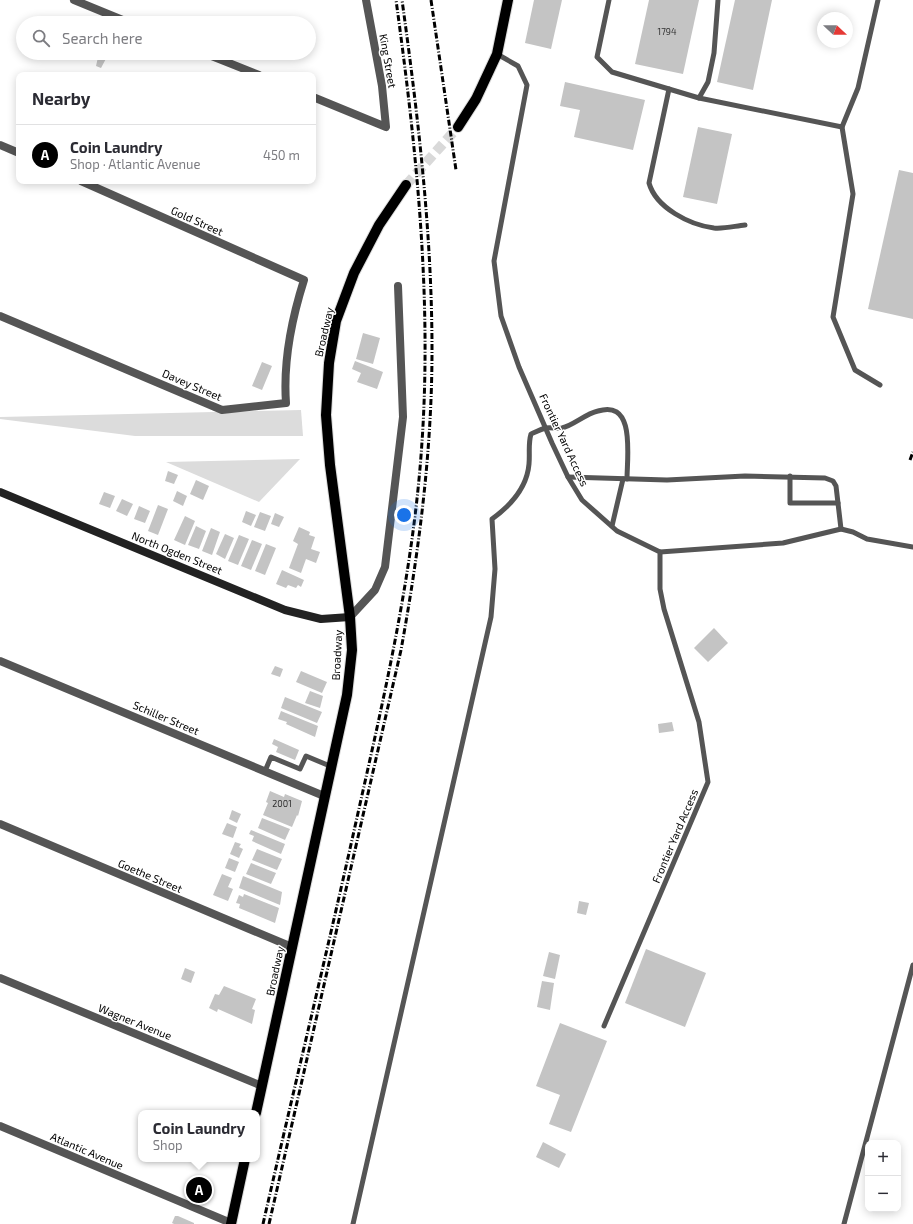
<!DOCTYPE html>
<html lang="en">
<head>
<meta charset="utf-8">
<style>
  body { margin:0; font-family:"Exo 2",sans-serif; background:#f2f2f3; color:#2b2b33 }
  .controls { position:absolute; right:12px; bottom:12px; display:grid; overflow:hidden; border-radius:8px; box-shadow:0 2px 10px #0003 }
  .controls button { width:36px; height:36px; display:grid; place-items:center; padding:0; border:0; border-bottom:1px solid #e1e1e2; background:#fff; color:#2b2b33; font:20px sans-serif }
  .compass { position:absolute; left:817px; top:12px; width:36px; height:36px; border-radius:50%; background:#fff; box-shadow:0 2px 10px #0003; rotate:112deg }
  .you { position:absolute; left:404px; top:515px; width:14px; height:14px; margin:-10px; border:3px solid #fff; border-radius:50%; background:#1a73e8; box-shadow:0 0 0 6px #1a73e833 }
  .badge { display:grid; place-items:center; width:26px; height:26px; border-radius:50%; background:#000; color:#fff; font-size:13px; font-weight:700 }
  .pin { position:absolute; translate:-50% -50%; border:2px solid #fff; box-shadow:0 1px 4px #0006 }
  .popup { position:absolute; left:138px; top:1110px; width:122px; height:52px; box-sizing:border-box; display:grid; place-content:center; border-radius:8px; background:#fff; filter:drop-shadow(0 1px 3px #0005); font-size:13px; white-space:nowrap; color:#7c7c81 }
  .popup b { font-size:15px; color:#2b2b33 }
  .popup::after { content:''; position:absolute; left:50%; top:100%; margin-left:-8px; border:8px solid transparent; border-top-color:#fff }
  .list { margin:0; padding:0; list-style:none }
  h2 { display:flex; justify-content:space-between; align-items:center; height:52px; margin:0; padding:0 16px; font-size:17px }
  h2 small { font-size:13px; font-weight:400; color:#7c7c81 }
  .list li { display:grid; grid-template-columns:26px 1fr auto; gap:12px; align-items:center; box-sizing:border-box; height:60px; padding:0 16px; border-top:1px solid #e1e1e2 }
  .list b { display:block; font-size:15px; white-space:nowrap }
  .list p { margin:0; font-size:13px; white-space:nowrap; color:#7c7c81 }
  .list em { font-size:13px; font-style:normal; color:#7c7c81 }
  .icon { flex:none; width:22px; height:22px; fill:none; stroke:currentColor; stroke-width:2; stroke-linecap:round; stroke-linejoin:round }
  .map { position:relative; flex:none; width:913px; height:1224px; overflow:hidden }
  .search { position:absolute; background:#fff; box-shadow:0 2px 10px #0003; left:16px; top:16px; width:300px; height:44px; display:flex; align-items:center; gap:10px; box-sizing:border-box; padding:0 14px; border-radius:22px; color:#7c7c81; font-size:15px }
  .panel { position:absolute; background:#fff; box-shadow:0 2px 10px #0003; left:16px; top:72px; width:300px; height:112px; border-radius:8px }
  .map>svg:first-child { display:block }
</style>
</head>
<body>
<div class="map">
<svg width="913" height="1224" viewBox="0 0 913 1224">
  <rect width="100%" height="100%" fill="#fff"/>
  <!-- green -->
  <g fill="#dcdcdc">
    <polygon points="301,410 303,436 135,436 0,419 0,417"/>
    <polygon points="300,459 259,502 166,462"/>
  </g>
  <!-- building -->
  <g fill="#c4c4c4">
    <polygon points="534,0 562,0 551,49 525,43"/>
    <polygon points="649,0 699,0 683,74 635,64"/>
    <polygon points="735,0 772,0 753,90 717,82"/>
    <polygon points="99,53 109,53 101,68 96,66"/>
    <polygon points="565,82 645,100 633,150 574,137 580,110 560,106"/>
    <polygon points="698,127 732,134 717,204 683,197"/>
    <polygon points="899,170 913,173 913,319 868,309"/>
    <polygon points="363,333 380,338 373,364 356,359"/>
    <polygon points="355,361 383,372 377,389 357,382 361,373 352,369"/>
    <polygon points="262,362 272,366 262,390 252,386"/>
    <polygon points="168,471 178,475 174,484 165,481"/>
    <polygon points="196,480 209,486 203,500 190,494"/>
    <polygon points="177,491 187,496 183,506 173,501"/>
    <polygon points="104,492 115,496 110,508 99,504"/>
    <polygon points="122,499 133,504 127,516 116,511"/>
    <polygon points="158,505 168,509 158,535 148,531"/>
    <polygon points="139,506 150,511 145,523 134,519"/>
    <polygon points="246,511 256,515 251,526 242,522"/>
    <polygon points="260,512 271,516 265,531 254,527"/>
    <polygon points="275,513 284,517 279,527 271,524"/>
    <polygon points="185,516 195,521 185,545 174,540"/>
    <polygon points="196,526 206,531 199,549 188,545"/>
    <polygon points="299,527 310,532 309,535 315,537 311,549 320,552 316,563 306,559 301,573 289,568 298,544 293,541"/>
    <polygon points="211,528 220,532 212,555 202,551"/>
    <polygon points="225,534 234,538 225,559 216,554"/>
    <polygon points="239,535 249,539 238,565 228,561"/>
    <polygon points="252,540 262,544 251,570 241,566"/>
    <polygon points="266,544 276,548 265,575 255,571"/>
    <polygon points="282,570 304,580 301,587 298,585 296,588 288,585 286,588 276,584"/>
    <polygon points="714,628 728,643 708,662 694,648"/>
    <polygon points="275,666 283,669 280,677 271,674"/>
    <polygon points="301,671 327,682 322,693 296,682"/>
    <polygon points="310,691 323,696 320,708 305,703"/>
    <polygon points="285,697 322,712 317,723 281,708"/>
    <polygon points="281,711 318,726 315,737 286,724 287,722 278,719"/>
    <polygon points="672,722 674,731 659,733 658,724"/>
    <polygon points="274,739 299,750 295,760 276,752 278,747 272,744"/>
    <polygon points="270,791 284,797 285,794 302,801 298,816 297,815 292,827 263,815 268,803 266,802"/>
    <polygon points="232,810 241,814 237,823 229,819"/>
    <polygon points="262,818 290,829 285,840 258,828"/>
    <polygon points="227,823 237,827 233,838 222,834"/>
    <polygon points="251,830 285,844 281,854 252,841 254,836 249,834"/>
    <polygon points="235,842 241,844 239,847 243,849 239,858 230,854"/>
    <polygon points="257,849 282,859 277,870 252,860"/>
    <polygon points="229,858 239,862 235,872 225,868"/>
    <polygon points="251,863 276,873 271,884 246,874"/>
    <polygon points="222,874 232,878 228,887 233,889 228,901 213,895"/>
    <polygon points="243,876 282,892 280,905 239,888"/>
    <polygon points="244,894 279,908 275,923 239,908 240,904 236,903 239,895 243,897"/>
    <polygon points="579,901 589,903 586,915 577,913"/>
    <polygon points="646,949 706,973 685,1027 625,1003"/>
    <polygon points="549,952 560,955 555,979 543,976"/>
    <polygon points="185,968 195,972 191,983 181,979"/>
    <polygon points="542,981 554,983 550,1010 537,1007"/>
    <polygon points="224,986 256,999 252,1009 255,1010 252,1024 218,1009 217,1012 209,1008 215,994 219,995"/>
    <polygon points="560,1023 607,1041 571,1132 549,1124 560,1095 536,1086"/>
    <polygon points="543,1142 566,1154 559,1168 536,1157"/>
    <polygon points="191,1179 213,1189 208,1201 186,1191"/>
    <polygon points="175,1216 178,1216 194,1223 194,1224 174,1224 172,1223"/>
  </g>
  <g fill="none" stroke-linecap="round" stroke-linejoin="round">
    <!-- primary-tunnel -->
    <polyline stroke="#d9d9d9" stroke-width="10" stroke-dasharray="10 5" stroke-linecap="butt" points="406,185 458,127"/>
    <defs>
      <g id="primary">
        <polyline points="458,127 476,99 497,54 508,0"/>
        <polyline points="256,1113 347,695 352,650 350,617 330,465 326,415 329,363 336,321 354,273 379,225 406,185"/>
        <polyline points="231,1224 245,1159"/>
      </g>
    </defs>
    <!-- primary casing -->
    <use href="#primary" stroke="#dbdbdb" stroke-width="12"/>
    <!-- lane -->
    <g stroke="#555" stroke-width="5">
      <polyline points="609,0 597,57 612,72 699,98 708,82 714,53 718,0"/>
      <polyline points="497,54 518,66 527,85 494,261 501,316 519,367 552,443 568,477 582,500 617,531 660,552 660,589 664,609 699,722 708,782 604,1026"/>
      <path d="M 669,89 L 649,183 C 656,208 690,225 714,228 C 724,229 735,226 745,225"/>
      <polyline points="699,98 842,127 858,88 878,0"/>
      <polyline points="842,127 853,194 833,317 855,370 880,385"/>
      <polyline points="790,476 790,503 838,503"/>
      <polyline points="568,477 667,480 745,476 825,478 833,481 836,486 841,529"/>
      <polyline points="612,526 623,479"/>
      <polyline points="660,552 783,543 841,529 853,532 867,539 913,547"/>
      <polyline points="265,771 271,757 300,769 306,756 330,766"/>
      <path d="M 353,1224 L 491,617 L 495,569 L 492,519 C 510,506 527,488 529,464 C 530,453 528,444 531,434 C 536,432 541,429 546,428 C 551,427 557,429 562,428 C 574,425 585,414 598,411 C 636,399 627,457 627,479"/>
      <polyline points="844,1224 913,965"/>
    </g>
    <!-- street -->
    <g stroke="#555" stroke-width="8">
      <polyline points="74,0 130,23"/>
      <polyline points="204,53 259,75"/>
      <polyline points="313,97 386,127 382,86 366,0"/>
      <polyline points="0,145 19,153"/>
      <path d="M 0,316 L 222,410 L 286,403 C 283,361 291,321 304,280 L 81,181"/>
      <polyline points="350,617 375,590 385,567 403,417 398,286"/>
      <polyline points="0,661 324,796"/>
      <polyline points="0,824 292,947"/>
      <polyline points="0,978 262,1086"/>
      <polyline points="0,1126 231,1223"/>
    </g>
    <!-- secondary -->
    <polyline stroke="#222" stroke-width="8" points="0,492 285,610 321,619 350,617"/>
    <!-- primary -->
    <use href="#primary" stroke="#000" stroke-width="10"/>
    <!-- rail -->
    <g stroke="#000" stroke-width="3" stroke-dasharray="6 2 1 2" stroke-linecap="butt">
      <polyline points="431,0 456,170"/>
      <polyline points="910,460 913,452"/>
      <path d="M 263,1224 C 295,1084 329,944 360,804 C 387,684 414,565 422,442 C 432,294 416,146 396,0"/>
      <path d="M 269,1224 L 401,650 C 419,551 432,451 432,350 C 432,233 418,116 402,0"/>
    </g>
  </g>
  <g text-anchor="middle" stroke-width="3" stroke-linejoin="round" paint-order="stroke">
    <!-- number labels -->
    <g font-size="9" fill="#313131">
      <text x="667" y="35">1794</text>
      <text x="282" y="807">2001</text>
    </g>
    <!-- street labels -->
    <g font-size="11" fill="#000" stroke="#fff">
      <text transform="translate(388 61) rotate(80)" y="4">King Street</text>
      <text transform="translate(197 221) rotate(24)" y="4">Gold Street</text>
      <text transform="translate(324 332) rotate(-77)" y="4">Broadway</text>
      <text transform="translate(192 385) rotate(23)" y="4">Davey Street</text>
      <text transform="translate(564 440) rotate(65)" y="4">Frontier Yard Access</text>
      <text transform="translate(177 553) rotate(22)" y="4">North Ogden Street</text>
      <text transform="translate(337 655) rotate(-87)" y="4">Broadway</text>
      <text transform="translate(166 718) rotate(23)" y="4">Schiller Street</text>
      <text transform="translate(675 836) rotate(-67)" y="4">Frontier Yard Access</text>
      <text transform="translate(150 876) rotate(23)" y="4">Goethe Street</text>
      <text transform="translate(275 971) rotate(-78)" y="4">Broadway</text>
      <text transform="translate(135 1022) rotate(22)" y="4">Wagner Avenue</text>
      <text transform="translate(87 1151) rotate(23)" y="4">Atlantic Avenue</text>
    </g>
  </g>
</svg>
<div class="controls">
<button>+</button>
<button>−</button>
</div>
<svg class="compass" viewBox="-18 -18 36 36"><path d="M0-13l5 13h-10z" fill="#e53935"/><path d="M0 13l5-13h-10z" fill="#7c7c81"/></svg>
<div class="you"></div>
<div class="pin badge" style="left:199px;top:1190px">A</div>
<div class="popup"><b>Coin Laundry</b>Shop</div>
<div class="search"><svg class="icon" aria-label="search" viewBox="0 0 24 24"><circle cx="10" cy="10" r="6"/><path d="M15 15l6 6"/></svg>Search here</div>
<section class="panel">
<h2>Nearby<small></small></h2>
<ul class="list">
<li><span class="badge">A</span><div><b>Coin Laundry</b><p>Shop · Atlantic Avenue</p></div><em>450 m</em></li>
</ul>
</section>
</div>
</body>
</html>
